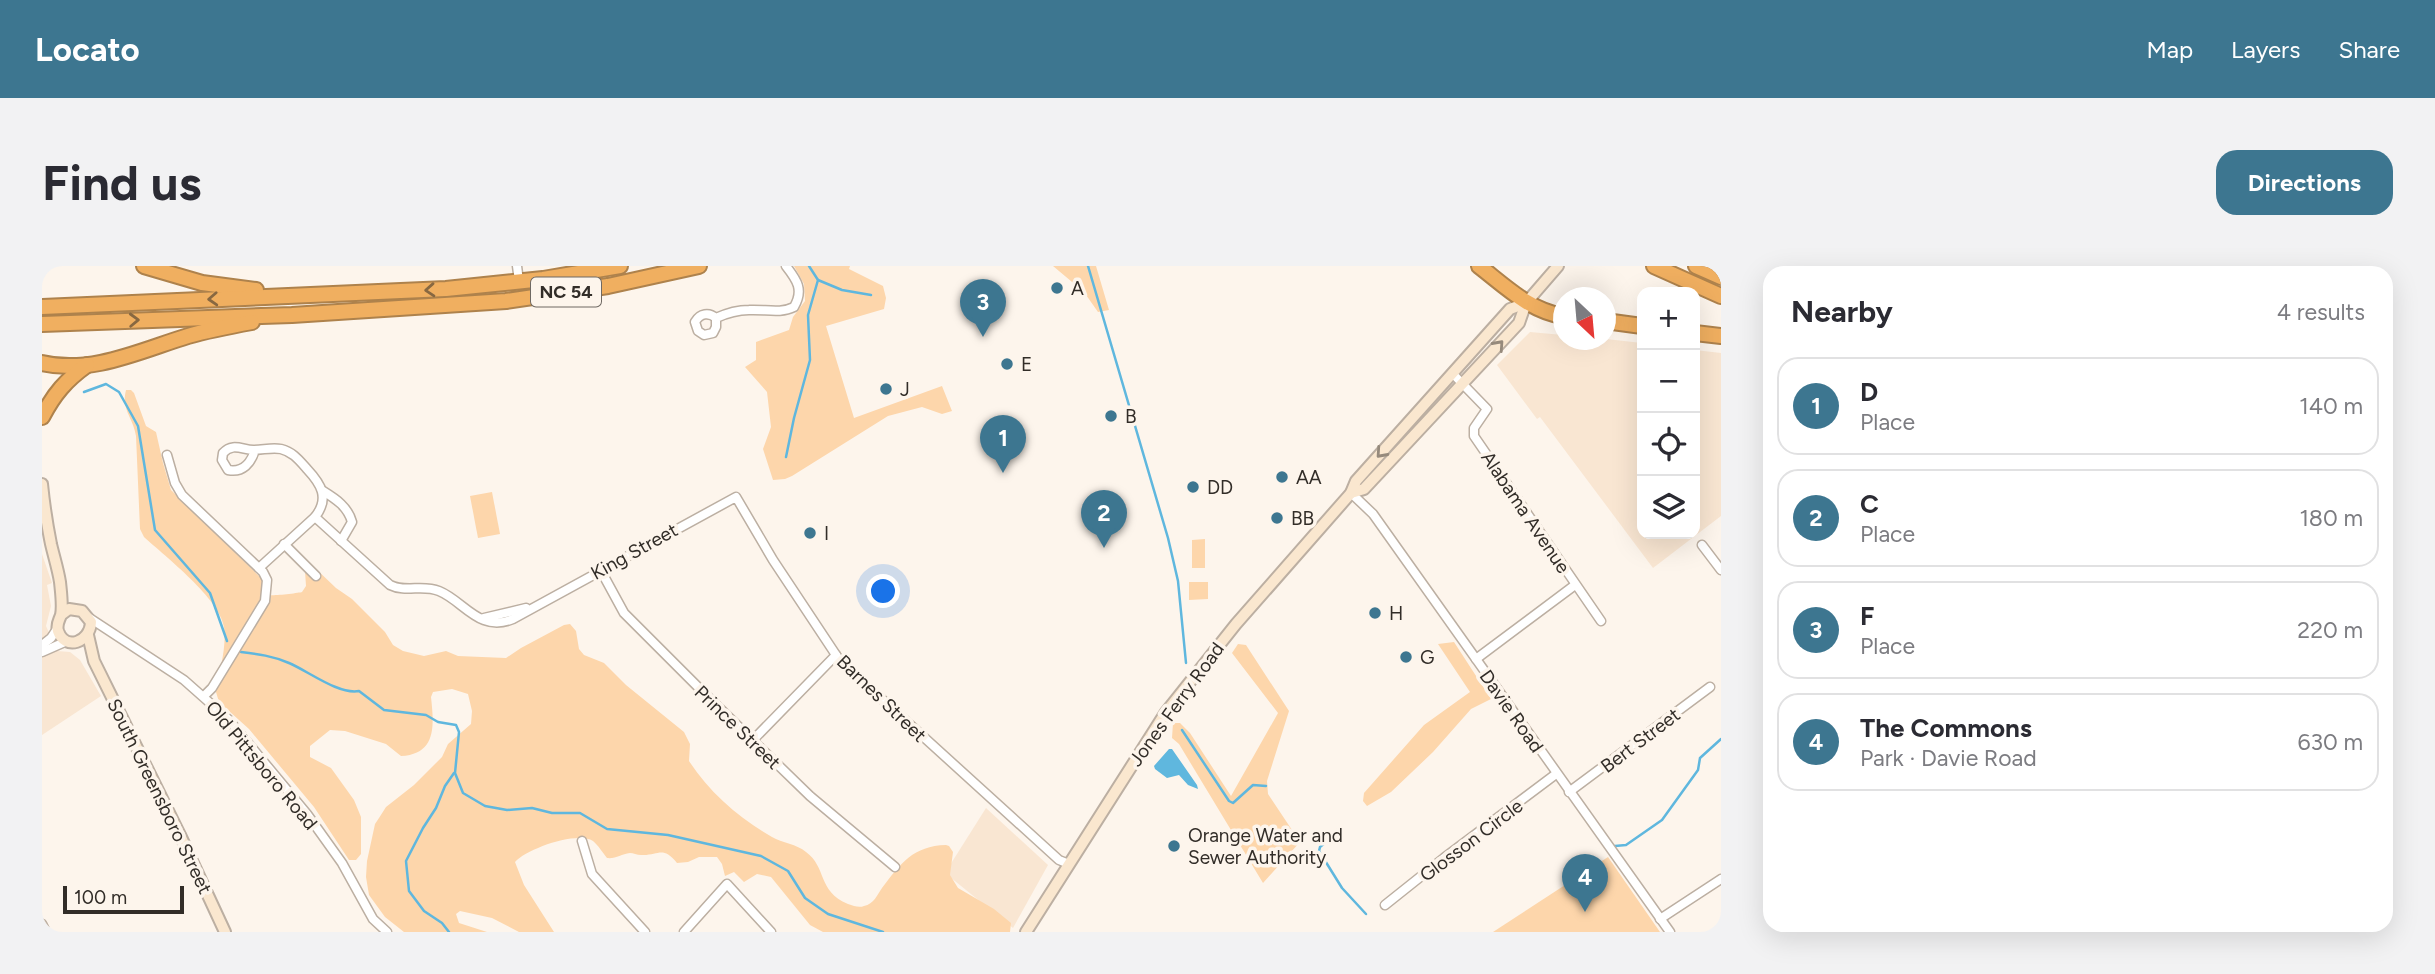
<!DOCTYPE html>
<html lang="en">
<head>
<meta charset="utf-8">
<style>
  body { margin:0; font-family:Figtree,sans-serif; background:#f2f2f3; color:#2b2b33 }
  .controls { position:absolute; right:21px; top:21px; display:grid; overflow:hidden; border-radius:14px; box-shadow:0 7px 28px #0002 }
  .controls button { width:63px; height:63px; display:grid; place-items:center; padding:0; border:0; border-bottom:2px solid #e1e1e2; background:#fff; color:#2b2b33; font:35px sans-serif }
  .compass { position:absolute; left:1511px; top:21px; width:63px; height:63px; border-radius:50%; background:#fff; box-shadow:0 7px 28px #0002; rotate:154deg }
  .scale { position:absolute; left:21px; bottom:18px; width:121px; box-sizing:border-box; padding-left:7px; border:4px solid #322d28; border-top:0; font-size:19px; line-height:24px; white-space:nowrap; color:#322d28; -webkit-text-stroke:5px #fdf5ec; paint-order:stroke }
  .you { position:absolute; left:842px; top:326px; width:24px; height:24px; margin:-18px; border:5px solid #fff; border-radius:50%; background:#1a73e8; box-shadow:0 0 0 10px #1a73e833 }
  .badge { display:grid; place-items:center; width:46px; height:46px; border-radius:50%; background:#3d7690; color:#fff; font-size:23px; font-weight:700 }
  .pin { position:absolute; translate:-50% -58px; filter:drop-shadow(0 2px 4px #0008) }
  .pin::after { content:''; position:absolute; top:37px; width:24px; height:21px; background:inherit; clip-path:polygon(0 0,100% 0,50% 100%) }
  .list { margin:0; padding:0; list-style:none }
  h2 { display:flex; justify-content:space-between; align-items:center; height:91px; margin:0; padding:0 28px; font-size:30px }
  h2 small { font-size:23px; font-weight:400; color:#7c7c81 }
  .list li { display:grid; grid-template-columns:46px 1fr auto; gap:21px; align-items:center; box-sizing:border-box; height:98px; margin:0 14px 14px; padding:0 14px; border:2px solid #e1e1e2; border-radius:21px }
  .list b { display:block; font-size:26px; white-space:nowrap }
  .list p { margin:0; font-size:23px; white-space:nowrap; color:#7c7c81 }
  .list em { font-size:23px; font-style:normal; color:#7c7c81 }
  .icon { flex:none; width:38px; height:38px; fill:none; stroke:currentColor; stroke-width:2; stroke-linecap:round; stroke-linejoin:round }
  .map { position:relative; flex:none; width:1679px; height:666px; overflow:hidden; border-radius:21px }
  header { display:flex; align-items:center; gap:42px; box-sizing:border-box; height:98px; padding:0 35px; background:#3d7690; color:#fff }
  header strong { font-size:33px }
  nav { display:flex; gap:38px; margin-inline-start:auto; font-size:24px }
  .intro { display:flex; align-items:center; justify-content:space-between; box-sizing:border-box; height:168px; padding:0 42px }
  h1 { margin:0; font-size:49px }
  .button { padding:18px 32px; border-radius:21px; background:#3d7690; color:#fff; font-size:24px; font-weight:700 }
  main { display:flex; gap:42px; padding:0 42px }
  aside { flex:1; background:#fff; border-radius:21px; box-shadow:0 7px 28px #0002 }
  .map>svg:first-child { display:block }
</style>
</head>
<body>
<header>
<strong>Locato</strong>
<nav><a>Map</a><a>Layers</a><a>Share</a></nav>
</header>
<div class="intro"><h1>Find us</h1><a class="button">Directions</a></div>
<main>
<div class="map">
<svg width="1679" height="666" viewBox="0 0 1679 666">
  <rect width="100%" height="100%" fill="#fdf5ec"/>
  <!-- built -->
  <g fill="#f9e6d2">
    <polygon points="1488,66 1521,69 1521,74 1564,73 1600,77 1600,268 1653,268 1653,84 1679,87 1679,250 1611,302 1498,151 1495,153 1455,99"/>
    <polygon points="0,288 10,317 5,319 9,340 4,360 15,385 28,386 38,394 59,430 0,469"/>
    <polygon points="944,542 1006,599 971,662 903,607"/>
  </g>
  <!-- green -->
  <g fill="#fdd6ab">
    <polygon points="752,0 808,0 807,3 841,20 844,32 842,43 784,60 812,152 900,120 910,145 900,148 880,141 846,150 750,210 743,213 731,214 721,183 729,161 725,126 703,101 714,94 714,76 747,64 751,51 763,35 762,18"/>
    <polygon points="1011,0 1054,0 1067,44 1056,46 1042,26"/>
    <path d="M 84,124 L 89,124 L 92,127 L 104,160 L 114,166 L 121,197 L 129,224 L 218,311 L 228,329 C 231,330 257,327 260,326 L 264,320 L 263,305 L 271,300 L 294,322 L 310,333 L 343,366 L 351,379 L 361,385 L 382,390 L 404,385 L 416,390 L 464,392 L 479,382 L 522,359 L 528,358 L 534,365 L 537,383 L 542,389 L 562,397 L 584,419 L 642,466 L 648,478 L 647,495 C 667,526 698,553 730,571 C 740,577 755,578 764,586 C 785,601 775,625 806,638 C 812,640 817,642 822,640 C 832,638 835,629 840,622 C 859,597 871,580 904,579 L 907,580 L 911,586 L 908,609 L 916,622 L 952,643 L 969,657 L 968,666 L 781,666 L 768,659 L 729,611 L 715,608 L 702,616 L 692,606 L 683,610 L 680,598 L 675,591 L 657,591 L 646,596 L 635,597 C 620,579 617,590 599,589 C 595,589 591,587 588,587 C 579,588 574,593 565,592 C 561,587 556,579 551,575 C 534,565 485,583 473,596 L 482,619 L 512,666 L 477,666 L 450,652 L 418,645 L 414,648 L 417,657 L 445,666 L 362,666 L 343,651 L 327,629 L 324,611 L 325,595 L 333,558 L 337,552 L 344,541 L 372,519 L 400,491 L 406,478 L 429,458 L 430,445 L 426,428 L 410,423 L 391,426 L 389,431 C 392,459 395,488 359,490 L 344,478 L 303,465 L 288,464 L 268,480 L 268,491 L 289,502 L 312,534 L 319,551 L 319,588 L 314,594 L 307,594 L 272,541 L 207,463 L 177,436 L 174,426 C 177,406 185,381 182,361 C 178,333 124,291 102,271 L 98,263 L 94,170 C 91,151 79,144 84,124 Z"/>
    <polygon points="450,226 458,268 436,272 428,230"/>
    <polygon points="1163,273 1163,302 1150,302 1150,274"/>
    <polygon points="1147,316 1166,316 1166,333 1147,334"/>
    <polygon points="1412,376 1449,433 1429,443 1391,486 1349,526 1325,540 1321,535 1322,527 1382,459 1428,426 1396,378"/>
    <polygon points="1196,378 1204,379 1247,445 1225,515 1226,528 1258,576 1221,617 1137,478 1130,472 1131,457 1138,457 1148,467 1189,530 1236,447 1190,387"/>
    <polygon points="1566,591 1618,666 1451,666"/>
  </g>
  <!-- water -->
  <polygon fill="#5fb7de" points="1127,483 1130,483 1155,519 1156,523 1146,519 1137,509 1125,512 1113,503 1112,500"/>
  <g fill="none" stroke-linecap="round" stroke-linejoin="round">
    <!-- stream -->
    <g stroke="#5fb7de" stroke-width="2.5">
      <polyline points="1046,0 1126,272 1136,315 1144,397"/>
      <polyline points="776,14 800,24 829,29"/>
      <polyline points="42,126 64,118 77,126 96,160 113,264 168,327 185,375"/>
      <polyline points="744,191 752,152 768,94 766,49 776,14 767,0"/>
      <path d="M 199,386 C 216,388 231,390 247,397 C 266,405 297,429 317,425 L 342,444 L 384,449 L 396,456 L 414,459 L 417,466 L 413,507 L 421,527 L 443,540 L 465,544 L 490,542 L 510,547 L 538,547 L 565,563 L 626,569 L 719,590 L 746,605 L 763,632 L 786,648 L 841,666"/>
      <polyline points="1140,464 1187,535 1191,537 1211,519 1224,520"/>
      <polyline points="1295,564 1296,566 1278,581 1277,585 1300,622 1324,648"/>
      <polyline points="1573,580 1584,579 1620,554 1656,504 1658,492 1679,473"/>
      <polyline points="407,666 400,657 382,645 367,625 364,595 381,562 394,542 403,520 412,507"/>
    </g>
    <defs>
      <g id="street">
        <polyline points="475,0 477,15"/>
        <path d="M 674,52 L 674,61 L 671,67 L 662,69 L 656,65 L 653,56 C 658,47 667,46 674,52 C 685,47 696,44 707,44 C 723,43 738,48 752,41 C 762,24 755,14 744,0"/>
        <polyline points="1410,107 1445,143 1432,162 1432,170 1559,355"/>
        <path d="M 213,184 C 209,197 201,207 186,204 L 180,194 L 181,187 C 190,177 199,183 211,184 C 221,184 230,181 239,183 C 251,186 257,194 265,203 C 279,218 288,232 273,251 L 217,302"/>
        <polyline points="125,189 133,217 140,229 221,306 225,314 223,335 170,422 162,430"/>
        <path d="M 281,225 C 294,233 306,241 310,256 L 299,275"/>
        <polyline points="1309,227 1331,248 1628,666"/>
        <path d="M 273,251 L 348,319 C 364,327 380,318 397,325 C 422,335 437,367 471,353 L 694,231 L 731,294 L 798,395 L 1017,594 L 1027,598"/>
        <polyline points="242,278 274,310"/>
        <polyline points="1660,279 1679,304"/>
        <polyline points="558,303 582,347 663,428 768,530 853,601"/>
        <polyline points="46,351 142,414 186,453 265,548 300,597 331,653 345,666"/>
        <polyline points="442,352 484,342"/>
        <polyline points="0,379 9,372 15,363"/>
        <polyline points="0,386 25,375"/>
        <polyline points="1434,393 1533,319"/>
        <polyline points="710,475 794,389"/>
        <polyline points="1527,526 1668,421"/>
        <polyline points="540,575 550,608 603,666"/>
        <polyline points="1343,639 1402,592 1514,508"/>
        <polyline points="1618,653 1679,613"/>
        <polyline points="0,658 4,666"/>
        <polyline points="642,666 685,618 729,666"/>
      </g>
      <g id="secondary">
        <path d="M 0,218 C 2,238 5,258 9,278 C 12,291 16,303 18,316 C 19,326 21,340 19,349 C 17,355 14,358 16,365 C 23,385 48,377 49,356 L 40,345 L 27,343 L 19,349"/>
        <polyline points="1309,227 1322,223 1477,57 1484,37 1516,0"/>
        <polyline points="46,369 52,395 138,569 183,666"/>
        <polyline points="984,666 1124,446 1194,358 1309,227 1314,215 1468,43 1484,37"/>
      </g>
      <g id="highway">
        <polyline points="102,0 160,17 214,24"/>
        <path d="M 1437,0 C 1463,20 1488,45 1521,50"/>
        <polyline points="1612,0 1679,30"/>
        <polyline points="1654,0 1679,11"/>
        <polyline points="0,41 404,23 501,13 578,0"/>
        <polyline points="1563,55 1600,60"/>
        <polyline points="0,58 250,49 464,35 566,20 657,0"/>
        <polyline points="1653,67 1679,70"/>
        <path d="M 0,97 C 49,109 100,84 146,70 C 167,64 188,60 210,56"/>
        <path d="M 0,151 C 12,128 24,114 45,99"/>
      </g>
    </defs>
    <!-- street casing -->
    <use href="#street" stroke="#bcafa2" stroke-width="11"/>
    <!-- secondary casing -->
    <use href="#secondary" stroke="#bcafa2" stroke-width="14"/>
    <!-- highway casing -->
    <use href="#highway" stroke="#ae824c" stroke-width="18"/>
    <!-- street -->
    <use href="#street" stroke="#fff" stroke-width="8"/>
    <!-- secondary -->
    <use href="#secondary" stroke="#fae7cf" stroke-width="10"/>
    <!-- highway -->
    <use href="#highway" stroke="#f0af60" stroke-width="14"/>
  </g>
  <!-- one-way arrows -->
  <defs><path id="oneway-chevron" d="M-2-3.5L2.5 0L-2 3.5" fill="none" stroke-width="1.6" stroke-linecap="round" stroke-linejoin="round" transform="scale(1.75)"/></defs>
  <g stroke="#886841">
    <use href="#oneway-chevron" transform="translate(388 24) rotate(176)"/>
    <use href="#oneway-chevron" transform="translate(171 33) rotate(177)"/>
    <use href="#oneway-chevron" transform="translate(92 54) rotate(-2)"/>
  </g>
  <g stroke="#968a7c">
    <use href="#oneway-chevron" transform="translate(1457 79) rotate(-48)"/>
    <use href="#oneway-chevron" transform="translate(1339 187) rotate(132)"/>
  </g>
  <!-- markers -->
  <g fill="#3d7690" stroke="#fdf5ec" stroke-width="2.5">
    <circle cx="1015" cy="22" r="7"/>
    <circle cx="965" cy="98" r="7"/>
    <circle cx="844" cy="123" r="7"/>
    <circle cx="1069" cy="150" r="7"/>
    <circle cx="1240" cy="211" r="7"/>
    <circle cx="1151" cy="221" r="7"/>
    <circle cx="1235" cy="252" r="7"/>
    <circle cx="768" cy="267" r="7"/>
    <circle cx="1333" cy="347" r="7"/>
    <circle cx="1364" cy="391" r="7"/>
    <circle cx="1132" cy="580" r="7"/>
  </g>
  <g text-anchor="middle" stroke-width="7" stroke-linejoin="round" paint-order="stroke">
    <!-- shield labels -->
    <rect fill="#fdf5ec" stroke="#6f6963" stroke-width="2" x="489" y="11.5" width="70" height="29" rx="5"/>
    <g font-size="18" font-weight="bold" fill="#322d28">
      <text x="524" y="32">NC 54</text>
    </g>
    <!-- poi labels -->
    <g font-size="19" fill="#322d28" stroke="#fdf5ec" text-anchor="start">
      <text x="1029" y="29">A</text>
      <text x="979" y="105">E</text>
      <text x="858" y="130">J</text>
      <text x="1083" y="157">B</text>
      <text x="1254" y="218">AA</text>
      <text x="1165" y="228">DD</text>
      <text x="1249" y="259">BB</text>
      <text x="782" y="274">I</text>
      <text x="1347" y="354">H</text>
      <text x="1378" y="398">G</text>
      <text x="1146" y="576">Orange Water and<tspan x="1146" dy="22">Sewer Authority</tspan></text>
    </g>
    <!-- street labels -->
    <g font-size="19" fill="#322d28" stroke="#fdf5ec">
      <text transform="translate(1484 246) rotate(56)" y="7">Alabama Avenue</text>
      <text transform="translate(592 285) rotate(-29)" y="7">King Street</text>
      <text transform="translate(840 432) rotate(44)" y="7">Barnes Street</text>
      <text transform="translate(1134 438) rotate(-54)" y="7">Jones Ferry Road</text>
      <text transform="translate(1470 445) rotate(55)" y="7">Davie Road</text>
      <text transform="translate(696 461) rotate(44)" y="7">Prince Street</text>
      <text transform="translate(1598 474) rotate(-37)" y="7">Bert Street</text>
      <text transform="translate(220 499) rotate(50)" y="7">Old Pittsboro Road</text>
      <text transform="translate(118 530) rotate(64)" y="7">South Greensboro Street</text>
      <text transform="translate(1429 574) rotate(-37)" y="7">Glosson Circle</text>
    </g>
  </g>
</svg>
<div class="controls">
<button>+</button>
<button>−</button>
<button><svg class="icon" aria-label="locate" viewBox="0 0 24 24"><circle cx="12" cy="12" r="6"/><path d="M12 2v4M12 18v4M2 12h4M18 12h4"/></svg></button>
<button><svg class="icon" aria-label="layers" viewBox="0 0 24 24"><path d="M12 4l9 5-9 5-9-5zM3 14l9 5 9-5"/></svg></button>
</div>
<svg class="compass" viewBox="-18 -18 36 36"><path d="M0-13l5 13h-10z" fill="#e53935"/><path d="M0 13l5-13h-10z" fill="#7c7c81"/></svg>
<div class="scale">100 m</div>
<div class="you"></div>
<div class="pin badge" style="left:961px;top:207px">1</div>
<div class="pin badge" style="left:1062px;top:282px">2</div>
<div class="pin badge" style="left:941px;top:71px">3</div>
<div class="pin badge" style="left:1543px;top:646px">4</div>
</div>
<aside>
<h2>Nearby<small>4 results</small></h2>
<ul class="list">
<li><span class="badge">1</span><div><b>D</b><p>Place</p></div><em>140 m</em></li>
<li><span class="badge">2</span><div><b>C</b><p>Place</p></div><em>180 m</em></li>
<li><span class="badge">3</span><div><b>F</b><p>Place</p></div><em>220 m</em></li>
<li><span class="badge">4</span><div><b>The Commons</b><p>Park · Davie Road</p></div><em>630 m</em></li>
</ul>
</aside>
</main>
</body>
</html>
